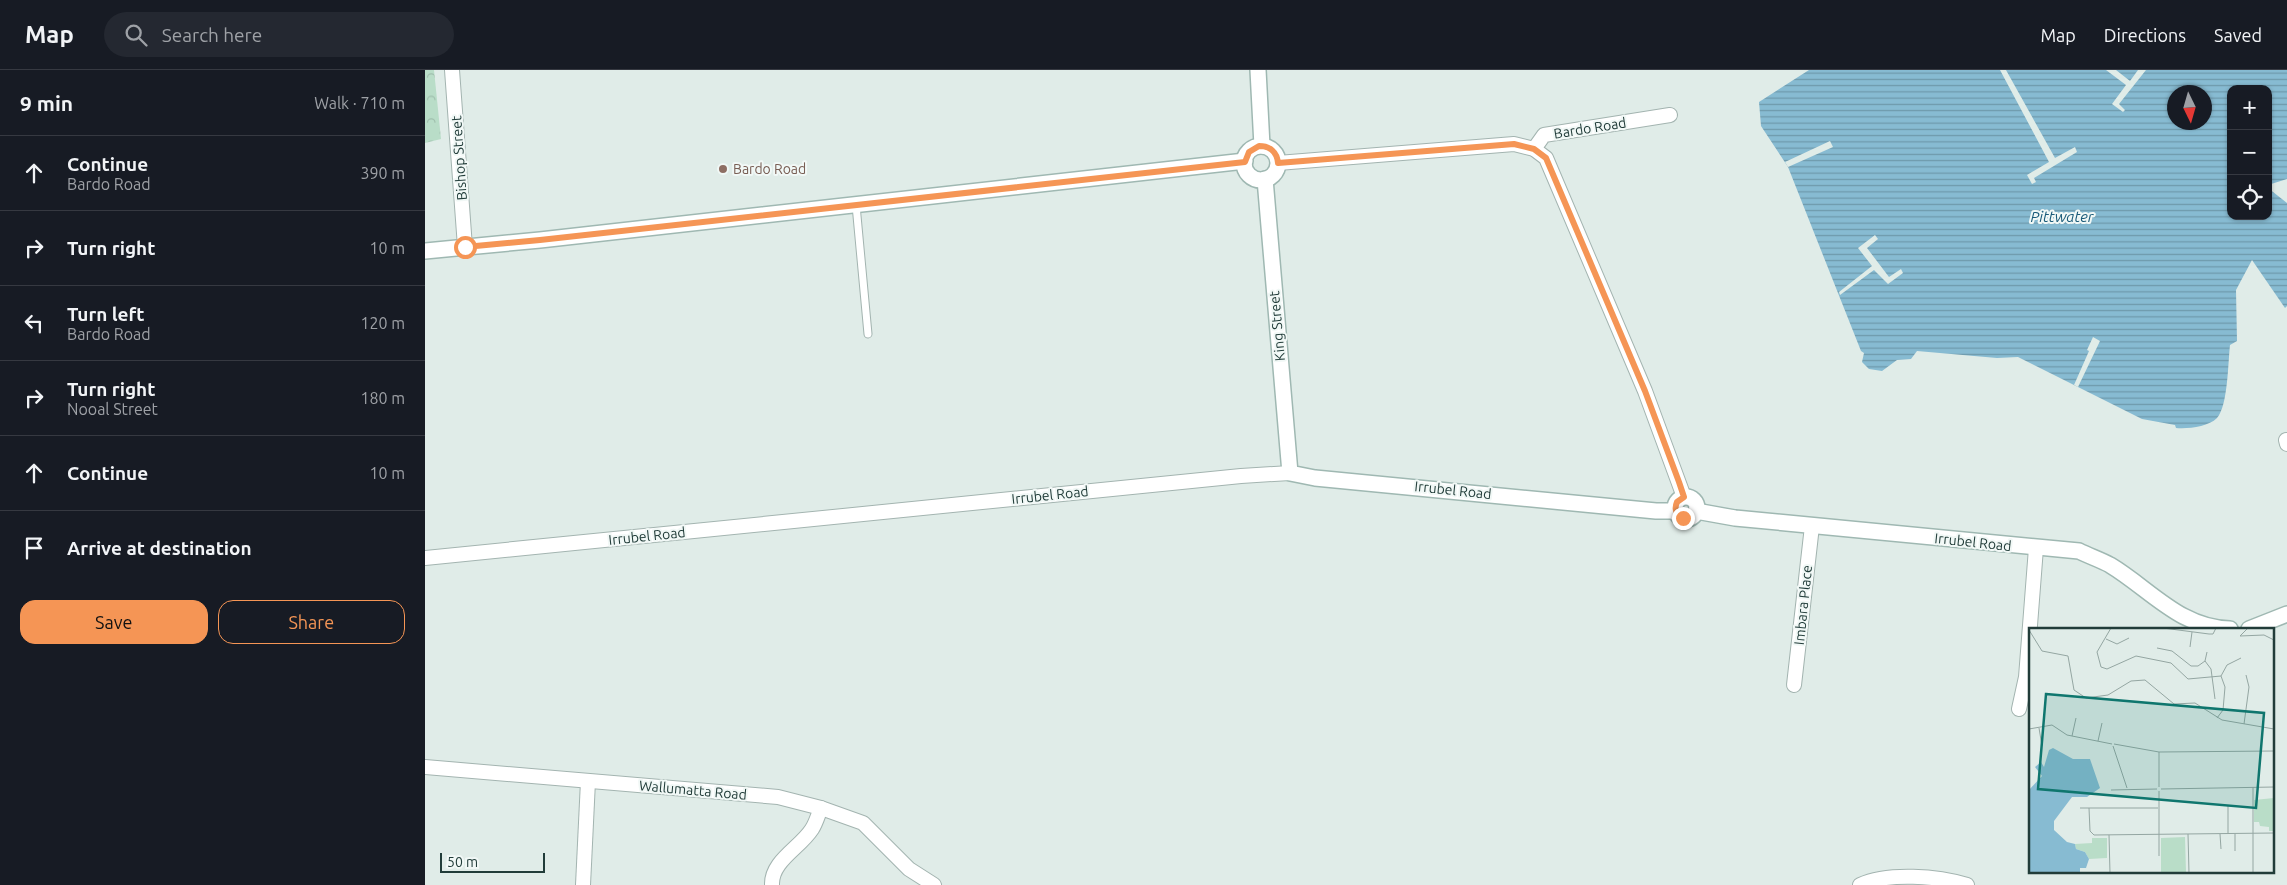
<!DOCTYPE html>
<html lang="en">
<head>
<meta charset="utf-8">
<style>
  body { margin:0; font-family:Ubuntu,sans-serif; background:#242831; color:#f1f3f6 }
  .controls { position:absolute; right:15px; top:15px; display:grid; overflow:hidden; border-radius:10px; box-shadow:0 1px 4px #0004 }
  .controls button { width:45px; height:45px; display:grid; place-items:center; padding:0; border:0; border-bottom:1px solid #363941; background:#171b24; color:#f1f3f6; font:25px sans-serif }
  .compass { position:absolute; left:1742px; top:15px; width:45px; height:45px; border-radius:50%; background:#171b24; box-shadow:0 1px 4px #0004; rotate:175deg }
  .scale { position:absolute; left:15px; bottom:12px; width:105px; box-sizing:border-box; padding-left:5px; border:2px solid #213c39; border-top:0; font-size:14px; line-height:18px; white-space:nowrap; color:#213c39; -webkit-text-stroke:4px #f1f8f6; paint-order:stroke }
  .stop { position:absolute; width:15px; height:15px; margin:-11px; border:4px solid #f59555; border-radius:50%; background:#fff }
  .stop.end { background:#f59555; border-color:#fff; box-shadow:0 1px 5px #0008 }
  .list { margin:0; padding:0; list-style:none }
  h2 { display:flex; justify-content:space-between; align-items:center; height:65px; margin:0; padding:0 20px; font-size:21px }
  h2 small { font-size:16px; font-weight:400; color:#9ea1a6 }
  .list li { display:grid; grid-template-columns:32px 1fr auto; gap:15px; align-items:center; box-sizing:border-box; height:75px; padding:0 20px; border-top:1px solid #363941 }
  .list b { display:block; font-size:19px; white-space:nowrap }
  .list p { margin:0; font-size:16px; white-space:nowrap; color:#9ea1a6 }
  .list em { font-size:16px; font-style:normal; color:#9ea1a6 }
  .actions { display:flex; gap:10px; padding:15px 20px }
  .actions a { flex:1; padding:11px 0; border:1px solid #f59555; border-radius:15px; text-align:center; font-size:18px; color:#f59555 }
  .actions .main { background:#f59555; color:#111 }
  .icon { flex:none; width:28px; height:28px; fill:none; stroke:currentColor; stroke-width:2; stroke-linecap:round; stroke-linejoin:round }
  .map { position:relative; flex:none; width:1862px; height:815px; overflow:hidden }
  header { display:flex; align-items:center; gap:30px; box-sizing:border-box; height:70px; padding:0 25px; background:#171b24; border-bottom:1px solid #363941 }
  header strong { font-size:24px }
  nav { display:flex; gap:28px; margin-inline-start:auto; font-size:18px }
  .search { width:350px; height:45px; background:#242831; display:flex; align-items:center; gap:12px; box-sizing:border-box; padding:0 18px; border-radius:28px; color:#9ea1a6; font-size:19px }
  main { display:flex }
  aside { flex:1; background:#171b24 }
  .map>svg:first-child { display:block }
</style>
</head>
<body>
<header>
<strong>Map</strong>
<div class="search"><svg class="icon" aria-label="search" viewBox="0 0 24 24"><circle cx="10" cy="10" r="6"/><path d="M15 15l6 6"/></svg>Search here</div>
<nav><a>Map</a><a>Directions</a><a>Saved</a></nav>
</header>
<main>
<aside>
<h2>9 min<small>Walk · 710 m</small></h2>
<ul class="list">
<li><svg class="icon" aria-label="ahead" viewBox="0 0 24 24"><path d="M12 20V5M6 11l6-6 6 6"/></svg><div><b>Continue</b><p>Bardo Road</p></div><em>390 m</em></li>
<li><svg class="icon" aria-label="right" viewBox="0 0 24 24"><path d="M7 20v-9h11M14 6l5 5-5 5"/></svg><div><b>Turn right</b></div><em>10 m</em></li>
<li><svg class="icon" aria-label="left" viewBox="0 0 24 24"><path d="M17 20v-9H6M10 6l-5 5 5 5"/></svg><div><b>Turn left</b><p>Bardo Road</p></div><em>120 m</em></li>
<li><svg class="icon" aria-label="right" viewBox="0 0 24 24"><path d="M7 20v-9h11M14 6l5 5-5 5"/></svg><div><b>Turn right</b><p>Nooal Street</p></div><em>180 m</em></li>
<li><svg class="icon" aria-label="ahead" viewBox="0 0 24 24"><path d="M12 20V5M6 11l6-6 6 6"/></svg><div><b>Continue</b></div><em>10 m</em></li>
<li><svg class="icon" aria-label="arrive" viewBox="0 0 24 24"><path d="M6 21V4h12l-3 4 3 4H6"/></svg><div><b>Arrive at destination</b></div></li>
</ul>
<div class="actions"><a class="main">Save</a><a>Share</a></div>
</aside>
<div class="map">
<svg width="1862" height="815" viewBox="0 0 1862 815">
  <defs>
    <pattern id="park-crowns" width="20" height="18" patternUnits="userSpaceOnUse" patternTransform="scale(1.25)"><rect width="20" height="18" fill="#b9ddc8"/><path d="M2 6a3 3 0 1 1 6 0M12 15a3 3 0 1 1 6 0" fill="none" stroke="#9fbfad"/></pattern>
    <pattern id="water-rules" width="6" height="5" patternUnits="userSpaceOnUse" patternTransform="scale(1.25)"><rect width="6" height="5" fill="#87bbd2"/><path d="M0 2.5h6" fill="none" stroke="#6e99ab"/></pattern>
  </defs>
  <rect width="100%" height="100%" fill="#e0ece8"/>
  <!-- park -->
  <polygon fill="url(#park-crowns)" points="0,0 9,0 16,69 0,73"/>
  <!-- water -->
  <path fill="url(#water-rules)" fill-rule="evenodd" d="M 1384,0 L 1862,0 L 1862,109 L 1843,115 L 1843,19 L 1806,19 L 1806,146 L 1843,146 L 1843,118 L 1862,133 L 1862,236 L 1860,238 L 1827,190 L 1811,220 L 1812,271 L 1805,275 C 1803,292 1803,336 1792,348 C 1783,357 1763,359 1751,358 L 1750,355 L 1717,349 L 1593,287 L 1572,288 L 1492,281 L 1486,289 L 1472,290 L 1457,301 L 1444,299 L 1437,292 L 1439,283 L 1436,281 L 1363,97 L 1336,56 L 1334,32 ZM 1750,22 L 1780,22 L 1780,52 L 1750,52 Z"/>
  <!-- pier -->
  <g fill="#e0ece8">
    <polygon points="1575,0 1581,0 1630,88 1650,77 1652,82 1609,108 1611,112 1607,114 1602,105 1624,92"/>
    <polygon points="1681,0 1691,0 1705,11 1713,0 1721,0 1694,34 1700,40 1698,42 1687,34 1701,15"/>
    <polygon points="1405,71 1408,77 1363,97 1360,92"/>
    <polygon points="1450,165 1453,169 1442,178 1464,207 1476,199 1478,203 1463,214 1449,200 1415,225 1414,222 1447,196 1433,178"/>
    <polygon points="1668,267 1675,271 1653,317 1649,315 1664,281 1662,280"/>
  </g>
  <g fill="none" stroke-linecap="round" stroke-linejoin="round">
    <defs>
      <polyline id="lane" points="431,135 443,264"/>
      <g id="street">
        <polyline points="27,0 40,177"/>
        <polyline points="1109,79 1119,65 1245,45"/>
        <polyline points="853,93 1089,74 1109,79 1121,88 1220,321 1259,427"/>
        <polyline points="1861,370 1862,374"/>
        <polyline points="0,488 816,406 865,403"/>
        <polyline points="1369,615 1387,456"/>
        <polyline points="1594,639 1601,607 1611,478"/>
        <polyline points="0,697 353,727 396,738 438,753 484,799 509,815"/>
        <polyline points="158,815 163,711"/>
        <path d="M 347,815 C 346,791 375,778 387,759 C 391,753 393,745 396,738"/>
        <path d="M 1435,815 C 1463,802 1513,806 1542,815"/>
      </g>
      <g id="secondary">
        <polyline points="833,0 837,76"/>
        <circle cx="836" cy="93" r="17"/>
        <polyline points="840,109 865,403 890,408 1231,441 1250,441"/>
        <polyline points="0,181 115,170 820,91"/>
        <circle cx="1261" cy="438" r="11"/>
        <path d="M 1271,441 L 1310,448 L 1654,481 C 1664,486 1676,490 1685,495 C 1725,519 1755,558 1805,559"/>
        <polyline points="1824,559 1862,544"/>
      </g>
    </defs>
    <!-- lane casing -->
    <use href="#lane" stroke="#a3b4b0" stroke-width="9"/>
    <!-- street casing -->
    <use href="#street" stroke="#a3b4b0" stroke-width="16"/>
    <!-- secondary casing -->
    <use href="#secondary" stroke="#9fb8b2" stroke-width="18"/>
    <!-- lane -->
    <use href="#lane" stroke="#fff" stroke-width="7"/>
    <!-- street -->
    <use href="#street" stroke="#fff" stroke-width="14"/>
    <!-- secondary -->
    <use href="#secondary" stroke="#fff" stroke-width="15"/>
  </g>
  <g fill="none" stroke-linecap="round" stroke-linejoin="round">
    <!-- route -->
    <path stroke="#f59555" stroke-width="6" d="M 40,177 L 115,170 L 820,92 L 824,82 L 834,76 C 845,76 852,82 853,93 L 1089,74 L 1109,79 L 1121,88 L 1220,321 L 1254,412 L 1259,427 L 1252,432 C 1249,439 1251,445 1258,448"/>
  </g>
  <!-- markers -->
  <circle fill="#8d6e63" stroke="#f1f8f6" stroke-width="2" cx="298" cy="99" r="5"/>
  <g text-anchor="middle" stroke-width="4" stroke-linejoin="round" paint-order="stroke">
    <!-- street labels -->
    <g font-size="14" fill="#213c39" stroke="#f1f8f6">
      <text transform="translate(1165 58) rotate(-9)" y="5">Bardo Road</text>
      <text transform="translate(34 88) rotate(-94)" y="5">Bishop Street</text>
      <text transform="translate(852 256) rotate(-95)" y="5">King Street</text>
      <text transform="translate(1028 420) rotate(6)" y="5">Irrubel Road</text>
      <text transform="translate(625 425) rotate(-6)" y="5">Irrubel Road</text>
      <text transform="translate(222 466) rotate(-6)" y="5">Irrubel Road</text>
      <text transform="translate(1548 472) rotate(6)" y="5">Irrubel Road</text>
      <text transform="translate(1378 535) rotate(-84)" y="5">Imbara Place</text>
      <text transform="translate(268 720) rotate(5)" y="5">Wallumatta Road</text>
    </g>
    <!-- education labels -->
    <g font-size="14" fill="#785e54" stroke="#f1f8f6" text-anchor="start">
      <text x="308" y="104">Bardo Road</text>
    </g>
    <!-- water labels -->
    <g font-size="15" font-style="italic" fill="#1a5b79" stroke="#f1f8f6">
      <text x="1637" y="152">Pittwater</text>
    </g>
  </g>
  <!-- overview -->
  <g transform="translate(1604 558)">
    <rect width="245" height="245" fill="#e0ece8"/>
    <path d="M 245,170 L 245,203 L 240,203 L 240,199 L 231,198 L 230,194 L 225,194 L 225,172 ZM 156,209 L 157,244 L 132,244 L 132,210 ZM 63,210 L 78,210 L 78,230 L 60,231 L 56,224 L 47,221 L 46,216 L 63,215 Z" fill="#b9ddc8"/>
    <path d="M 24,120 L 44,131 L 61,131 L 71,160 L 58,169 L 43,169 L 25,193 L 25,202 L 38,214 L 46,216 L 47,221 L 56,224 L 60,231 L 57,240 L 51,240 L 51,245 L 0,245 L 0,162 L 13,148 L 6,139 L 12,134 L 15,139 L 20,122 Z" fill="#87bbd2"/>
    <path fill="none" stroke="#87bbd2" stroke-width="2.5" d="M 0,233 L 13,245"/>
    <path fill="none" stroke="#94a6a2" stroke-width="1" d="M 82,0 L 68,24 L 72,39 L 78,41 L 107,28 L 142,35 L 159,51 L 192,48 L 196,59 L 194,82 L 188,90M 134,0 L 180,6 L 184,6 L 187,0M 219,0 L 211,8 L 235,7 L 245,12M 0,2 L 13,23 L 39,28 L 45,62 L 57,70 L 79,67 L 102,53 L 116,52 L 145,76 L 166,75 L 193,92 L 245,101M 77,11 L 88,16 L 100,10M 161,19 L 163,4M 128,20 L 143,23 L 162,38 L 169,38 L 176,33M 178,24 L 176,33 L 182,41 L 186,71M 192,48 L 198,37 L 212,30M 215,96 L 220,59 L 217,47M 10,100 L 13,118M 0,101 L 23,97 L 38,107 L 83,116M 43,108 L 47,90M 69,113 L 73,95M 85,116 L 130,124 L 245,123M 84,118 L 98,160M 130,159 L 130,124M 224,159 L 224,245M 132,161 L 245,159M 82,162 L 128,161M 130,163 L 130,228M 51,180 L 129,180M 60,180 L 61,203 L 65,207 L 245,205M 159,206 L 160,245M 191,206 L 192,221M 199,206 L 199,178M 80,207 L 81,245M 206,223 L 206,206"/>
    <path fill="#0f766e" fill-opacity="0.15" stroke="#0f766e" stroke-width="2.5" d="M 17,66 L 235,85 L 227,180 L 9,161 Z"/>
    <rect width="245" height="245" fill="none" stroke="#213c39" stroke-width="2.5"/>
  </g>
</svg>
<div class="controls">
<button>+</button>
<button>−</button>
<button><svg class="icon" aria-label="locate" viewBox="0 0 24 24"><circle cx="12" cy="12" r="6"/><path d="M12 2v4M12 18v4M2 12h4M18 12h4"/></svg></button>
</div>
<svg class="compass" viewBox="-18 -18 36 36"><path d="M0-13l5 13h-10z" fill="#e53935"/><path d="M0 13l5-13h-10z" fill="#9ea1a6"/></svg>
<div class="scale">50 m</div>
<div class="stop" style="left:40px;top:177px"></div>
<div class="stop end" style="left:1258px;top:448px"></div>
</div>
</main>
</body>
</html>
